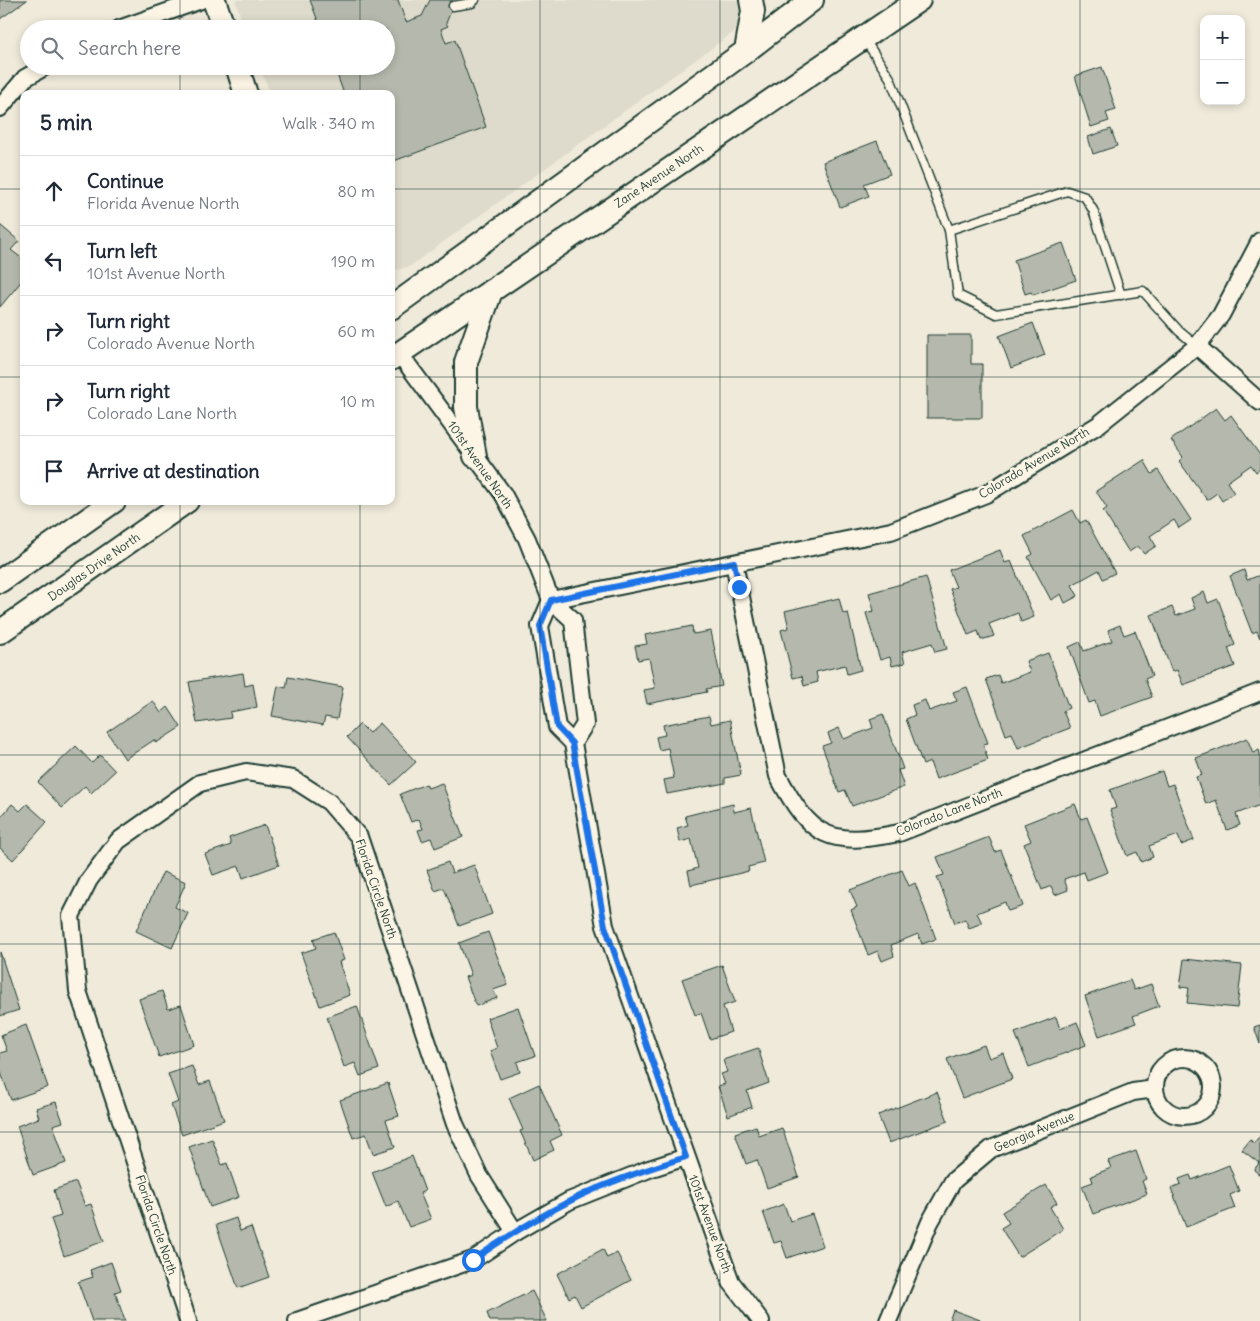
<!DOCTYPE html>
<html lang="en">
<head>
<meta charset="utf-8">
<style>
  body { margin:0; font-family:Delius,sans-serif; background:#f6f6f7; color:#1f2937 }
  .controls { position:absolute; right:15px; top:15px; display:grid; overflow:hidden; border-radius:10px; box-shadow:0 2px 8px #0003 }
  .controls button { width:45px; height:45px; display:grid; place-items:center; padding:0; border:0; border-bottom:1px solid #e0e1e3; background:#fff; color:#1f2937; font:25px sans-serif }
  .stop { position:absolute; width:15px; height:15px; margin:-11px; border:4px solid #1a73e8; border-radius:50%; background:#fff }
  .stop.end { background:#1a73e8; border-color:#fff; box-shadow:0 1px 5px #0008 }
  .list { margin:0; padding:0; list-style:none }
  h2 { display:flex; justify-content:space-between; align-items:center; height:65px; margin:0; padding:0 20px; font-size:21px }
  h2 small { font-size:16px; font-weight:400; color:#747a83 }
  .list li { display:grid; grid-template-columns:32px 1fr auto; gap:15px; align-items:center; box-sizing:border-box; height:70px; padding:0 20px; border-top:1px solid #e0e1e3 }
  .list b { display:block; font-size:19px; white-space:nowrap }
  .list p { margin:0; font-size:16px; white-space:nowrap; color:#747a83 }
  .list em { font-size:16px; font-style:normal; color:#747a83 }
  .icon { flex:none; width:28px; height:28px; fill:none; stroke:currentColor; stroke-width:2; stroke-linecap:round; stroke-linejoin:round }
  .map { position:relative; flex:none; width:1260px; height:1321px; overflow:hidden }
  .search { position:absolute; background:#fff; box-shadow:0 2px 8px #0003; left:20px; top:20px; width:375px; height:55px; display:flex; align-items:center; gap:12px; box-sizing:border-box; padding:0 18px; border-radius:28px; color:#747a83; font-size:19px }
  .panel { position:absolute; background:#fff; box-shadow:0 2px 8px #0003; left:20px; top:90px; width:375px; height:415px; border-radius:10px }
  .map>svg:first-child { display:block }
</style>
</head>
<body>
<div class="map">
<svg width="1260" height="1321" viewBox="0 0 1260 1321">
  <rect width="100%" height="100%" fill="#efeada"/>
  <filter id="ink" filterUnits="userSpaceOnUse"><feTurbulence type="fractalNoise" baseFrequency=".02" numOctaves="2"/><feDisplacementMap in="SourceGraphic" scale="10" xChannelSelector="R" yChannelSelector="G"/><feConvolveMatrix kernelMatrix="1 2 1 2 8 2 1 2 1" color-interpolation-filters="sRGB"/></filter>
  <g filter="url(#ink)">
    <!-- built -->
    <polygon fill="#dedbcc" points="235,0 742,0 742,17 734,32 410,266 397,270 391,270 391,94 271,94 259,66 386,66 386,29 245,29"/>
    <!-- building -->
    <g fill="#b5b9ad" stroke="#1f3d34">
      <polygon points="0,0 27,0 0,19"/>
      <polygon points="310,0 398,0 406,22 422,16 430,0 452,0 454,4 446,23 448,26 441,29 446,43 455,40 486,127 391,162 391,94 344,94 334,66 386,66 386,29 321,29"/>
      <polygon points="1102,67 1116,110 1106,113 1109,121 1091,127 1075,76"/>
      <polygon points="1111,129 1117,146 1093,154 1088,137"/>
      <polygon points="877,141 890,174 864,184 869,196 840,207 823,162"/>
      <polygon points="0,225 19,241 11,250 24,260 24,278 0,307"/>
      <polygon points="1063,243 1076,280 1033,295 1031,292 1025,294 1014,260"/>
      <polygon points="1033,323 1045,355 1011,368 999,336"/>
      <polygon points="927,335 971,335 971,364 982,364 982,418 927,418"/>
      <polygon points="1216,408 1225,420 1231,415 1260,455 1260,469 1256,472 1251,465 1227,482 1234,493 1222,501 1217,493 1207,500 1179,461 1183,457 1171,440"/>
      <polygon points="1144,460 1152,474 1158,470 1191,520 1179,528 1174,520 1150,536 1156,546 1144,554 1138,546 1129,552 1103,511 1107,508 1096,491"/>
      <polygon points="1073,510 1080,523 1086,520 1115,573 1103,579 1099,570 1072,585 1078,596 1065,603 1061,594 1051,600 1028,557 1033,554 1024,536"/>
      <polygon points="1000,550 1005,563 1011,561 1034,617 1021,622 1018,613 989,624 994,636 981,640 978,631 968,635 950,589 956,587 949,570"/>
      <polygon points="1244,570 1247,580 1260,575 1260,638 1257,631 1252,633 1230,576"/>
      <polygon points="926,577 947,649 935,652 932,643 902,652 905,663 892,666 890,657 880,660 866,613 874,611 869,593"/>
      <polygon points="1204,592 1208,603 1218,599 1235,645 1228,648 1235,666 1183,685 1177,670 1172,672 1151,615 1172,607 1176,616 1195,609 1191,598"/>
      <polygon points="839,598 843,614 848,613 861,670 847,674 845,665 816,672 818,682 804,686 802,676 793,678 781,630 789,628 785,611"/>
      <polygon points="1120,625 1124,635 1135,631 1152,676 1145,679 1152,697 1100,716 1095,701 1089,703 1069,647 1080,642 1084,651 1112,641 1108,630"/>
      <polygon points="692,626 693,634 711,631 722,686 706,689 707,692 647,704 644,690 655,688 649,658 638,660 635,646 647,644 645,635"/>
      <polygon points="1048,653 1069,708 1063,711 1070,728 1018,748 1012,733 1006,735 986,679 998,675 1001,683 1030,672 1026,661"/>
      <polygon points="243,673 245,686 253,684 257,707 230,712 231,718 197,723 189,682"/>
      <polygon points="288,677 343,687 337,719 325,717 323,725 272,716 278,686 286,688"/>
      <polygon points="967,687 988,743 983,744 988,760 936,779 930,762 923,765 906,719 915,715 912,705 925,700 929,711 957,701 953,692"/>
      <polygon points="153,701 161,713 168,707 181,727 156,743 154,740 125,759 107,732"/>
      <polygon points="883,714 903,769 898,770 904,787 852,806 845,790 839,792 822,746 831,743 828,733 839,728 844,739 873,728 870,719"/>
      <polygon points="709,716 711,724 730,720 741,775 725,778 725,783 667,794 664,780 674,778 668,748 659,750 656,737 665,735 663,725"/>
      <polygon points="380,723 416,762 391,785 347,737 360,724 369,733"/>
      <polygon points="1247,738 1253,753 1259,750 1260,753 1260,805 1236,814 1240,825 1227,830 1216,800 1206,804 1196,777 1202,775 1196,758"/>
      <polygon points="76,746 92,763 100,755 115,771 91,793 85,786 62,808 38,782"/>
      <polygon points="1162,771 1167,786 1173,784 1194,840 1181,845 1178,835 1149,846 1153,857 1141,862 1137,852 1127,856 1110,810 1116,808 1110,790"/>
      <polygon points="442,783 463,837 435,848 431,838 422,841 418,830 423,829 419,819 411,822 400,794 426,784 428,788"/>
      <polygon points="12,804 20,811 27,804 47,822 13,860 0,848 0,818"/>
      <polygon points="733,804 734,812 751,808 764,863 748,867 749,871 691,885 688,871 698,868 691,839 680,842 677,828 688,825 685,816"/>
      <polygon points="1075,804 1081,819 1087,817 1108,872 1087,880 1084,872 1064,879 1068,890 1055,895 1051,886 1042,890 1024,844 1031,841 1024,824"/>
      <polygon points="265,825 279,865 243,878 239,866 213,875 205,854 231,845 229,838"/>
      <polygon points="989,837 995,852 1001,850 1023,906 1008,911 1005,902 977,913 982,923 969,928 965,919 955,923 937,877 944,875 937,857"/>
      <polygon points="448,862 452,873 474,865 492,914 459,926 444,888 435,891 427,870"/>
      <polygon points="902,870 909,886 915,883 936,939 922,944 918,934 891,945 894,956 882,961 878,951 868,955 851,910 857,907 850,890"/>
      <polygon points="163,872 186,882 175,907 188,913 172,948 136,931"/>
      <polygon points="334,932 344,960 339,962 350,995 320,1006 301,953 316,948 313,939"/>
      <polygon points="488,932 508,985 493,990 497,998 476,1006 465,977 471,975 459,943"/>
      <polygon points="0,952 19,1010 0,1016"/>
      <polygon points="1184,959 1242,965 1237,1008 1187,1003 1189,988 1180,987"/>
      <polygon points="722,965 735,1002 723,1006 731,1032 710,1039 701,1013 695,1015 682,979"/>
      <polygon points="1130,980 1134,990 1151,984 1159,1006 1133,1016 1136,1023 1099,1036 1085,996"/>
      <polygon points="162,991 168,1009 181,1005 194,1045 159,1057 139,999"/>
      <polygon points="357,1006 379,1069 360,1076 355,1063 344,1067 327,1017"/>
      <polygon points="518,1007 535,1056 517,1062 520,1072 500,1079 490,1051 497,1048 487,1018"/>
      <polygon points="1056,1017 1060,1029 1077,1022 1086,1045 1029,1067 1015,1033"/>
      <polygon points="26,1025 48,1087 11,1100 0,1070 0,1053 7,1051 1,1035"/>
      <polygon points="1260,1025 1260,1044 1254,1027"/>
      <polygon points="984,1045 989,1058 1003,1053 1012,1079 962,1098 947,1059"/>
      <polygon points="758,1048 769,1083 747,1091 752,1107 728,1116 718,1086 725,1084 721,1074 727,1072 723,1060"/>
      <polygon points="192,1066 199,1085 210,1081 224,1120 182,1135 171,1105 178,1102 168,1074"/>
      <polygon points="388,1083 399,1116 386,1120 395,1147 373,1154 366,1134 353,1138 340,1100"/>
      <polygon points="539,1084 562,1135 550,1141 554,1150 533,1160 520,1131 523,1130 509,1098"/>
      <polygon points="937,1092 948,1121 889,1143 878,1115"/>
      <polygon points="56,1102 63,1122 53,1125 66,1163 33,1175 17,1126 39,1118 36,1108"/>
      <polygon points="756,1126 759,1136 782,1128 799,1177 767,1188 757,1160 746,1164 735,1133"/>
      <polygon points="1260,1136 1260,1175 1254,1170 1259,1163 1242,1150 1250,1140 1255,1143"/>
      <polygon points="212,1139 222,1165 227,1163 239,1197 210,1207 189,1147"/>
      <polygon points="1136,1151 1146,1179 1142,1181 1147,1194 1093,1214 1082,1186 1093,1182 1091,1176 1111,1168 1108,1161"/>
      <polygon points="412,1156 425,1191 420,1193 431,1219 409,1227 398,1201 386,1207 372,1172"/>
      <polygon points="1229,1165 1239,1191 1230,1195 1235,1208 1186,1227 1171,1188 1181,1184 1179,1179 1190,1175 1192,1180"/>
      <polygon points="76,1182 85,1206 91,1204 104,1241 64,1256 51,1219 61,1216 54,1190"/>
      <polygon points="1046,1185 1057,1203 1050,1207 1063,1229 1019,1257 1001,1228 1009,1223 1002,1212"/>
      <polygon points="784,1204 790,1221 812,1214 823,1246 787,1258 781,1241 774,1243 763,1212"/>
      <polygon points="236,1218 240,1231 251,1227 269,1277 238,1288 216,1225"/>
      <polygon points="603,1249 607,1258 617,1253 631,1280 581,1307 575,1295 569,1298 557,1274"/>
      <polygon points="111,1262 121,1290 115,1292 125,1321 92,1321 78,1282 93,1277 90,1270"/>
      <polygon points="532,1291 547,1321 490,1321 487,1313"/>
      <polygon points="953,1310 983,1321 949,1321"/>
    </g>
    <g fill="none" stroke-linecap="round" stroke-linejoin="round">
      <defs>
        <g id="lane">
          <polyline points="453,6 472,3 475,0"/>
          <polyline points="865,40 890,78 949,230 958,295 996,314 1143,291 1179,331 1197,346"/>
          <polyline points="949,230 1067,191 1085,197 1093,210 1121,295"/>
        </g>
        <g id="street">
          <polyline points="119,29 201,0"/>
          <polyline points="0,108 25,78 46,66"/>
          <polyline points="1197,346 1260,402"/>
          <polyline points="399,353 503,494 527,539 551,600 573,620 585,724 573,743"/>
          <path d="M 734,563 L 778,776 C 811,838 829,847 899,833 L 1260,692"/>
          <polyline points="551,600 891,531 986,494 1098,425 1197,346 1221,315 1260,241"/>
          <polyline points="551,600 540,626 557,727 573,743 605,926 731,1282 761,1321"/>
          <circle cx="1184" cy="1087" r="29"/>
          <polyline points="188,1321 78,991 71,916 89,880 118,841 200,783 246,772 293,779 329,802 359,837 455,1124 479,1175 515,1232"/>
          <polyline points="297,1321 473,1260 515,1232 569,1201 649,1169 686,1157"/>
          <polyline points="888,1321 930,1222 953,1181 991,1149 1133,1092 1155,1089"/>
        </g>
        <g id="secondary">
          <polyline points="214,0 224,29"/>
          <polyline points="746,51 753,11 751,0"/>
          <polyline points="237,66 246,94"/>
          <polyline points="391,308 746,51 812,0"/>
          <polyline points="391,359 919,0"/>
          <polyline points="475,456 466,407 466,362 491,291"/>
          <polyline points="0,581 114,501"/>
          <polyline points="0,632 187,501"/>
        </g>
      </defs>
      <!-- lane casing -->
      <use href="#lane" stroke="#1f3d34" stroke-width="11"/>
      <!-- street casing -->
      <use href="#street" stroke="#1f3d34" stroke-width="20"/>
      <!-- secondary casing -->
      <use href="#secondary" stroke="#1f3d34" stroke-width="26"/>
      <!-- lane -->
      <use href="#lane" stroke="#fcf5e5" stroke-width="8"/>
      <!-- street -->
      <use href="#street" stroke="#fcf5e5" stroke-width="16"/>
      <!-- secondary -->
      <use href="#secondary" stroke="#fcf5e5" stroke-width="22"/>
    </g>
  </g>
  <g fill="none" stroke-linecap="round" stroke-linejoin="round" filter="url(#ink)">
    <!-- route -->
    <path stroke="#1a73e8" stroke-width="6" d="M 473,1260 C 503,1239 535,1219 568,1202 C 604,1183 646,1170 686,1157 L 605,926 L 572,743 L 557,727 L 540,626 L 551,600 L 734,562 L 739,587"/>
  </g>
  <!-- grid -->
  <path fill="none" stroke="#1f3d34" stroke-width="1" stroke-opacity="0.55" d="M 180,0 L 180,29M 360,0 L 360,29M 540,0 L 540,1321M 720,0 L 720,1321M 900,0 L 900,1321M 1080,0 L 1080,1321M 180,66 L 180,94M 360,66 L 360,94M 0,189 L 24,189M 391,189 L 1260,189M 0,377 L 24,377M 391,377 L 1260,377M 180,501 L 180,1321M 360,501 L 360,1321M 0,566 L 1260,566M 0,755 L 1260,755M 0,944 L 1260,944M 0,1132 L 1260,1132"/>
  <g text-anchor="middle" stroke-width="5" stroke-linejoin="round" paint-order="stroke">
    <!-- street labels -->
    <g font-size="12" fill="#1f3d34" stroke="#fcf5e5">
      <text transform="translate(659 176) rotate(-34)" y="4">Zane Avenue North</text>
      <text transform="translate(1034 463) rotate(-31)" y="4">Colorado Avenue North</text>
      <text transform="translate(480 465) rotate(55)" y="4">101st Avenue North</text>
      <text transform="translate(94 567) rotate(-35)" y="4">Douglas Drive North</text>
      <text transform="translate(949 812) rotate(-21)" y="4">Colorado Lane North</text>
      <text transform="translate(376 889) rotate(71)" y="4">Florida Circle North</text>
      <text transform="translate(1034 1132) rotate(-23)" y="4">Georgia Avenue</text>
      <text transform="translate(710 1224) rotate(70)" y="4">101st Avenue North</text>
      <text transform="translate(156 1225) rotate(71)" y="4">Florida Circle North</text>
    </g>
  </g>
</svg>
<div class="controls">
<button>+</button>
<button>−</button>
</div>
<div class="stop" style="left:473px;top:1260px"></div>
<div class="stop end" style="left:739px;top:587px"></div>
<div class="search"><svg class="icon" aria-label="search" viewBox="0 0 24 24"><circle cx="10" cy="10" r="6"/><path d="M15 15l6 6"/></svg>Search here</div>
<section class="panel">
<h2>5 min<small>Walk · 340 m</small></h2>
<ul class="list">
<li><svg class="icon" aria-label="ahead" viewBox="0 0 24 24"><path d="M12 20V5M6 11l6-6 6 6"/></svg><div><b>Continue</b><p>Florida Avenue North</p></div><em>80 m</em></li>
<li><svg class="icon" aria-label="left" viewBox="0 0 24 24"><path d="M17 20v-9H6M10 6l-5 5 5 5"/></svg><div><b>Turn left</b><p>101st Avenue North</p></div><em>190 m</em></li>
<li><svg class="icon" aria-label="right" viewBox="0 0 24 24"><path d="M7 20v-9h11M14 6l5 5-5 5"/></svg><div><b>Turn right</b><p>Colorado Avenue North</p></div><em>60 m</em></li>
<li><svg class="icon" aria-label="right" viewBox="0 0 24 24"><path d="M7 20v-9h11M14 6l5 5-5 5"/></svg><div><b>Turn right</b><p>Colorado Lane North</p></div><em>10 m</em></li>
<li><svg class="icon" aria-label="arrive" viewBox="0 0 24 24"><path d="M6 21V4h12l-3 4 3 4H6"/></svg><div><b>Arrive at destination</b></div></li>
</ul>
</section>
</div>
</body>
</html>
